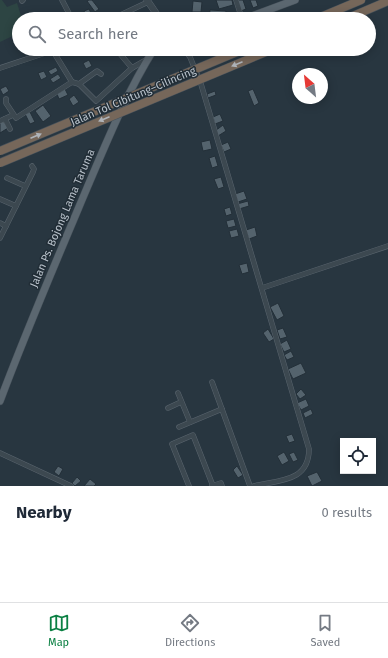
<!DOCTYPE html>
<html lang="en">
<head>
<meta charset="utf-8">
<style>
  body { margin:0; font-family:"Fira Sans",sans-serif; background:#f6f6f7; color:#1f2937 }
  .controls { position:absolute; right:12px; bottom:12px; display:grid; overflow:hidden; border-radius:0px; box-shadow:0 2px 10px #0003 }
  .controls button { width:36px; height:36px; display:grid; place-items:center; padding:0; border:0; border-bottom:1px solid #e0e1e3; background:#fff; color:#1f2937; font:20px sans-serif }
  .compass { position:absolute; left:292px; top:68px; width:36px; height:36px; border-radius:50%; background:#fff; box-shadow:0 2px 10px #0003; rotate:332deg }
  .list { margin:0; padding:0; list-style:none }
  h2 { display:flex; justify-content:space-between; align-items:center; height:52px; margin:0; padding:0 16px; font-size:17px }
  h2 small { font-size:13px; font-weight:400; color:#747a83 }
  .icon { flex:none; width:22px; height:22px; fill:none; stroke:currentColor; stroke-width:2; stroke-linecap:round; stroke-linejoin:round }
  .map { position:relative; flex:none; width:388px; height:486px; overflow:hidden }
  .search { position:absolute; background:#fff; box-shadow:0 2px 10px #0003; left:12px; right:12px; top:12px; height:44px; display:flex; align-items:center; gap:10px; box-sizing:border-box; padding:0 14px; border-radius:22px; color:#747a83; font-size:15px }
  .sheet { height:116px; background:#fff }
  nav { display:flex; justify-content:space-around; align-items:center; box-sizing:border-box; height:56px; border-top:1px solid #e0e1e3; background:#fff; font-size:11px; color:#747a83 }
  nav a { display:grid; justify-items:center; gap:2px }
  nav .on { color:#0b8043 }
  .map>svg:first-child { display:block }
</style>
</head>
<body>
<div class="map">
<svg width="388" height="486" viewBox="0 0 388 486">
  <rect width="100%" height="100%" fill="#283640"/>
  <!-- green -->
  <polygon fill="#2d4543" points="0,0 2,0 7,7 17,3 22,19 19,19 19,33 0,42"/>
  <!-- building -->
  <g fill="#54636d" stroke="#232f38">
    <polygon points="89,0 92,0 99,9 95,12 87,1"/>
    <polygon points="216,0 232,0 233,5 219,9"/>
    <polygon points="237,0 243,0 246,9 241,11"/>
    <polygon points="250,0 256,0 258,6 253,8"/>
    <polygon points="193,1 202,2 201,12 192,12"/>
    <polygon points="89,9 93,17 87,19 84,11"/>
    <polygon points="210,10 226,11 225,18 209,18"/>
    <polygon points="89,60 92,66 86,69 83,63"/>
    <polygon points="56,67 58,71 51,75 48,71"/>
    <polygon points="44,71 47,77 41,80 38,73"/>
    <polygon points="58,74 61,78 53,83 50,79"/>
    <polygon points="6,86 9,91 3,95 0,89"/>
    <polygon points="65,89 68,95 59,99 57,94"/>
    <polygon points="253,89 259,103 254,106 248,91"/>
    <polygon points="215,91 216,95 208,98 207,94"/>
    <polygon points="74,95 79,102 73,106 69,99"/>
    <polygon points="43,105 51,116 43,122 35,111"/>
    <polygon points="30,112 35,122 30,124 25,114"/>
    <polygon points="220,114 223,121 215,124 213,117"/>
    <polygon points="3,121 8,128 0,133 0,123"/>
    <polygon points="223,125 226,131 218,136 215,131"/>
    <polygon points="210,140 212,149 203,151 201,142"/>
    <polygon points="228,142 231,149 224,152 221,145"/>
    <polygon points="215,156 218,166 212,168 209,158"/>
    <polygon points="221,177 224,187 218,189 214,179"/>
    <polygon points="244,191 247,199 238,202 235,194"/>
    <polygon points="248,201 249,206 239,209 237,204"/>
    <polygon points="230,207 232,214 226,216 224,209"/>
    <polygon points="234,219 236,226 228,228 226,221"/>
    <polygon points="255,227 257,236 249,239 246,230"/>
    <polygon points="237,229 239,236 231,238 229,231"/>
    <polygon points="247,263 249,272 242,274 239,265"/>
    <polygon points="278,303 284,316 277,320 270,307"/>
    <polygon points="283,328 287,337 280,339 277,330"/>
    <polygon points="268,329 274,339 269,342 263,333"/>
    <polygon points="287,340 291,349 284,352 280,344"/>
    <polygon points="291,351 294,357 287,360 284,355"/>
    <polygon points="301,363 306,373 293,379 288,369"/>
    <polygon points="301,389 306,395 300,399 296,394"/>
    <polygon points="306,399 309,406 301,410 297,403"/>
    <polygon points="311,409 313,414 305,418 303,413"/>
    <polygon points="292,434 295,441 289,443 286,436"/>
    <polygon points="284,452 289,461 282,465 277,456"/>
    <polygon points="294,452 298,460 293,462 289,454"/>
    <polygon points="58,466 63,469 59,476 54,472"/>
    <polygon points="237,466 243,475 238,478 233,470"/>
    <polygon points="317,472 322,481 312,486 307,476"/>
    <polygon points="77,477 81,481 75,486 72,483"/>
    <polygon points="90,479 96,484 94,486 84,486"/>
  </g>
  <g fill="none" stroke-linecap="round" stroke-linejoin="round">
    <defs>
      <g id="minor">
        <polyline points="62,0 72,19"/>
        <polyline points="236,0 242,19"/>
        <polyline points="22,1 23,0"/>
        <polyline points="112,19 148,2"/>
        <polyline points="116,49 132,68"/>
        <path d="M 184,49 L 190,57 L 201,84 L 309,449 C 309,482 279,480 254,486"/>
        <polyline points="53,51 72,82"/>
        <polyline points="0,68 57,49"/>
        <polyline points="79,84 97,71 101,74"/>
        <polyline points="6,99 6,103 16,118 72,82 79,84 96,101 132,68 146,60"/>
        <polyline points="5,119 10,129"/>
        <polyline points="0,121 13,115"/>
        <polyline points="7,178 25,186"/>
        <polyline points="0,199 16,206"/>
        <polyline points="0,223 6,226"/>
        <polyline points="0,238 33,172 34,169 32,166"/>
        <polyline points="262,288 388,246"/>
        <polyline points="212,382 250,486"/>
        <polyline points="178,393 190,422"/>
        <polyline points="168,408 181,402"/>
        <polyline points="179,427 222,409"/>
        <polyline points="0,453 71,486"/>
        <polyline points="189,486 172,444 193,435 213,486"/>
        <polyline points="212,486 221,483 222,486"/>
      </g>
      <polyline id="tertiary" points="147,0 160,19"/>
      <g id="primary">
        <polyline points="244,19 295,0"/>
        <path d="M 0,401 C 27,329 57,259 87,188 C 107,141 127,92 154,49"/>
      </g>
      <g id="motorway">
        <polyline points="316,19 361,0"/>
        <polyline points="346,19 388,1"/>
      </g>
    </defs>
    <!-- minor casing -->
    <use href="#minor" stroke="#5a656e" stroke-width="5.5"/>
    <!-- tertiary casing -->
    <use href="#tertiary" stroke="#5a656e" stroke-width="7"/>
    <!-- primary casing -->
    <use href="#primary" stroke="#46515a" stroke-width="8"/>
    <!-- motorway casing -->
    <use href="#motorway" stroke="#47525b" stroke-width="9"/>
    <!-- minor -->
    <use href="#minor" stroke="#3c4850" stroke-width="4.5"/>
    <!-- tertiary -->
    <use href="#tertiary" stroke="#3c4850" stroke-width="6"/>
    <!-- primary -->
    <use href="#primary" stroke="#5b6770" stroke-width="7"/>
    <!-- motorway -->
    <use href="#motorway" stroke="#76675a" stroke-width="8"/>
    <defs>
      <g id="motorway-bridge">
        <polyline points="0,151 244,49"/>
        <polyline points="0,163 273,49"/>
      </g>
    </defs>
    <!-- motorway-bridge casing -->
    <use href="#motorway-bridge" stroke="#47525b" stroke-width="9" stroke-linecap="butt"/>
    <!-- motorway-bridge -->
    <use href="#motorway-bridge" stroke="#76675a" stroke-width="8"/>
  </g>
  <!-- one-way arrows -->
  <defs><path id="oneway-solid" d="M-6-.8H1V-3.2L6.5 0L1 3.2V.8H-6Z"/></defs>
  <g fill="#afb4ba">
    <use href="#oneway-solid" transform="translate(237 64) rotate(157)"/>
    <use href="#oneway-solid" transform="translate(104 119) rotate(157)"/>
    <use href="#oneway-solid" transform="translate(36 136) rotate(-23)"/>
  </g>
  <g text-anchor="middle" stroke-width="3" stroke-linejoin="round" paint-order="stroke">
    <!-- street labels -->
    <g font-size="11" fill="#b9c2cb" stroke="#212d36">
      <text transform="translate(133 96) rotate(-23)" y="4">Jalan Tol Cibitung–Cilincing</text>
      <text transform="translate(62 218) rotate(-67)" y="4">Jalan Ps. Bojong Lama Taruma</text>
    </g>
  </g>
</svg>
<div class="controls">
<button><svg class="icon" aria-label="locate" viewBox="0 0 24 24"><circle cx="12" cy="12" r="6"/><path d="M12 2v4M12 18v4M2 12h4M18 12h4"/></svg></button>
</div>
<svg class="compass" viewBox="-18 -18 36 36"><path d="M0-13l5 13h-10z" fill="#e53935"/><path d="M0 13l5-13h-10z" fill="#747a83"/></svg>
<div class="search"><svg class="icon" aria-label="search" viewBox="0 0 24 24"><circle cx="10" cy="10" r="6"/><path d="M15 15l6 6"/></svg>Search here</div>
</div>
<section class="sheet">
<h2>Nearby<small>0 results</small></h2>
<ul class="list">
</ul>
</section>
<nav>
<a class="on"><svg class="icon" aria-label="map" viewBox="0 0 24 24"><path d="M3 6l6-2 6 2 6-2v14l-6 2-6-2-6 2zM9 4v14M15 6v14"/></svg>Map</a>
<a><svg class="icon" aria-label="directions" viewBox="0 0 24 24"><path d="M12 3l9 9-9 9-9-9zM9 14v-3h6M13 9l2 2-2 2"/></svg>Directions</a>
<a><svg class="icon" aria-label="saved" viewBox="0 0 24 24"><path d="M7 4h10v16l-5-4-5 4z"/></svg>Saved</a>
</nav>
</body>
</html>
